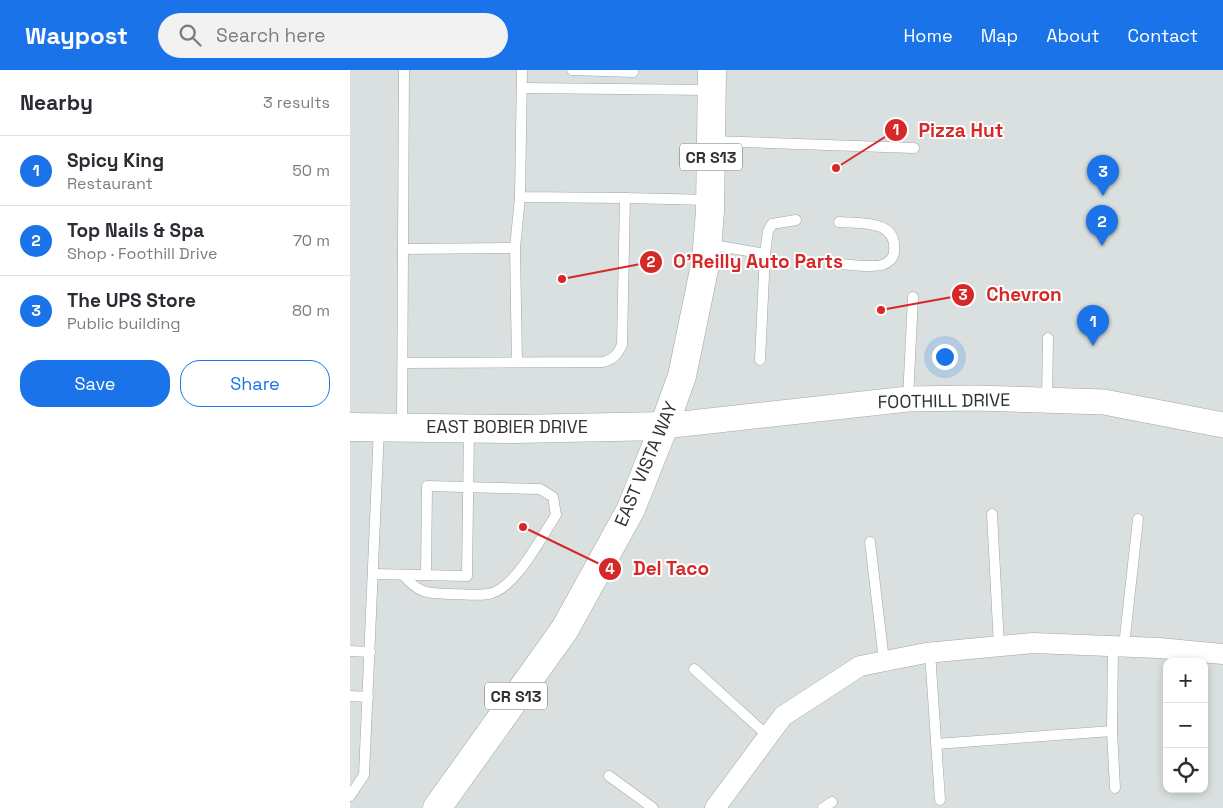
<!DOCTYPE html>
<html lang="en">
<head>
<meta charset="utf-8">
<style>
  body { margin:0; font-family:"Space Grotesk",sans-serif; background:#f2f2f3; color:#2b2b33 }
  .controls { position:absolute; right:15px; bottom:15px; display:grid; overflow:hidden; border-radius:10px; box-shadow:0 2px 8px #0003 }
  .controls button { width:45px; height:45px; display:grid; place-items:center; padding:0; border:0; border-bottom:1px solid #e1e1e2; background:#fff; color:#2b2b33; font:25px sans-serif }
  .you { position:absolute; left:594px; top:286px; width:18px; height:18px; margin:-12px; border:4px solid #fff; border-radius:50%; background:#1a73e8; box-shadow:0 0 0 8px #1a73e833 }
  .badge { display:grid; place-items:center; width:32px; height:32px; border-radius:50%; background:#1a73e8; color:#fff; font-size:16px; font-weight:700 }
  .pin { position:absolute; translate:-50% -41px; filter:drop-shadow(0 1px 2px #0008) }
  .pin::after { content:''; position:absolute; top:26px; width:18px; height:15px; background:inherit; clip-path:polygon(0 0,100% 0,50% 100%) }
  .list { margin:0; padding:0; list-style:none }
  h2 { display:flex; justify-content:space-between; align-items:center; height:65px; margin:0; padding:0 20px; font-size:21px }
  h2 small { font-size:16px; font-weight:400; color:#7c7c81 }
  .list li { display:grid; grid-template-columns:32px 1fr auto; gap:15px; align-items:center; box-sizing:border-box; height:70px; padding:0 20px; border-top:1px solid #e1e1e2 }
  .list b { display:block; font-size:19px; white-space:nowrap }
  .list p { margin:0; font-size:16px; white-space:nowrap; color:#7c7c81 }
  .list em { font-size:16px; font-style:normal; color:#7c7c81 }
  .actions { display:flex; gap:10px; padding:15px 20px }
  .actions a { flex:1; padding:11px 0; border:1px solid #1a73e8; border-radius:20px; text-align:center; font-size:18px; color:#1a73e8 }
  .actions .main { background:#1a73e8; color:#fff }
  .icon { flex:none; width:28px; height:28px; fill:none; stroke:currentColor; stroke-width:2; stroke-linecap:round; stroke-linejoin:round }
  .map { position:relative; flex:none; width:873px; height:738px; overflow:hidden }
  header { display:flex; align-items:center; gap:30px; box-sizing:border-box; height:70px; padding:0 25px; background:#1a73e8; color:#fff }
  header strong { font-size:24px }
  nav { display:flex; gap:28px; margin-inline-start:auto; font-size:18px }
  .search { width:350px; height:45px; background:#f2f2f3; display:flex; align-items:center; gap:12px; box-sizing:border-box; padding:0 18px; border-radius:28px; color:#7c7c81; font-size:19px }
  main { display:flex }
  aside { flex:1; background:#fff }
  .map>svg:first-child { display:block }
</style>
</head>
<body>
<header>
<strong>Waypost</strong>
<div class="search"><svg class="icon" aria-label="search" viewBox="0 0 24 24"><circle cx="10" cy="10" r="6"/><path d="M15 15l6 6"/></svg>Search here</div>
<nav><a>Home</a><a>Map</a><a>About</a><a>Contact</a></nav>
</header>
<main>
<aside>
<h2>Nearby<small>3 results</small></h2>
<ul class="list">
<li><span class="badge">1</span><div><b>Spicy King</b><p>Restaurant</p></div><em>50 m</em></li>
<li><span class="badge">2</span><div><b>Top Nails &amp; Spa</b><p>Shop · Foothill Drive</p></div><em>70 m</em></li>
<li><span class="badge">3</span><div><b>The UPS Store</b><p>Public building</p></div><em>80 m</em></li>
</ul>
<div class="actions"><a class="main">Save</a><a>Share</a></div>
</aside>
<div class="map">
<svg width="873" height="738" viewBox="0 0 873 738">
  <rect width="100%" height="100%" fill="#dae0df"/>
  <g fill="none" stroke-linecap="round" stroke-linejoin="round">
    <defs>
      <g id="service">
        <polyline points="172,0 170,127 275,128"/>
        <polyline points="222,0 283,2"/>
        <polyline points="172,18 361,20"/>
        <polyline points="362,71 564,78"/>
        <polyline points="358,174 415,184 410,290"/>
        <polyline points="53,179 165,178"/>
        <polyline points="415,184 418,161 422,154 446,150"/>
        <path d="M 485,194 C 498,194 520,198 532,195 C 538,193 544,188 544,182 C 548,149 511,154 489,152"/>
        <polyline points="167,292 165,178 170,127"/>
        <path d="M 53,293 L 253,292 C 264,289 267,285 272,275 L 275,128 L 360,130"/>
        <polyline points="558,329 563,227"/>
        <polyline points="697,329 698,268"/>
        <polyline points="52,356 54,0"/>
        <polyline points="642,444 649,576"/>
        <polyline points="520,472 534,591"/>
        <polyline points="23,504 117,506 119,359"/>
        <path d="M 53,505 C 71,525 77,523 103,524 C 114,524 127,526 138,524 C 165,520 191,467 206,445 L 203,427 L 190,419 L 77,416 L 76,505"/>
        <polyline points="763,576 762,661 765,718"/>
        <polyline points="774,576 788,449"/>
        <polyline points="0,581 20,582"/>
        <polyline points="580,582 590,730"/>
        <polyline points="344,599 418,666"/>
        <polyline points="0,626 18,627"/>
        <polyline points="586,674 762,661"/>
        <polyline points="259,706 303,738"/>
        <polyline points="0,726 14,705 29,358"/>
        <polyline points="473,738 482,732"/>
      </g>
      <polyline id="minor" points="365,738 433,646 510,596 576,583 683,573 809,578 873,584"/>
      <polyline id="tertiary" points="314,356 558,329 625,328 754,332 873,355"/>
      <polyline id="secondary" points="0,357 166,359 314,356"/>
      <polyline id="primary" points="87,738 215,559 281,439 314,356 332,306 356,190 360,141 362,0"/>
    </defs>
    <!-- service casing -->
    <use href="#service" stroke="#a1a6a6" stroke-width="11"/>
    <!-- minor casing -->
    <use href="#minor" stroke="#a1a6a6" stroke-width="21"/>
    <!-- tertiary casing -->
    <use href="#tertiary" stroke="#a1a6a6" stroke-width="26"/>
    <!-- secondary casing -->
    <use href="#secondary" stroke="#a1a6a6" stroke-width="29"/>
    <!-- primary casing -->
    <use href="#primary" stroke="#a1a6a6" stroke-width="29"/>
    <!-- service -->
    <use href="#service" stroke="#fff" stroke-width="10"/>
    <!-- minor -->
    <use href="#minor" stroke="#fff" stroke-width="20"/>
    <!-- tertiary -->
    <use href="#tertiary" stroke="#fff" stroke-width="25"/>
    <!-- secondary -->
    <use href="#secondary" stroke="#fff" stroke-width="28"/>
    <!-- primary -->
    <use href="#primary" stroke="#fff" stroke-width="28"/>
  </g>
  <g text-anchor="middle" stroke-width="4" stroke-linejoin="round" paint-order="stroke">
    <!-- shield labels -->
    <g fill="#fff" stroke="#6d706f" stroke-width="1">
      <rect x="330" y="73.5" width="62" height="27" rx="4"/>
      <rect x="135" y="612.5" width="62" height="27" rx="4"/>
    </g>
    <g font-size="16" font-weight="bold" fill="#2f3231">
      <text x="361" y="93">CR S13</text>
      <text x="166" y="632">CR S13</text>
    </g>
    <!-- street labels -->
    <g font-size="18" fill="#2f3231" stroke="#fff">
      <text transform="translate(594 331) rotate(-1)" y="6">FOOTHILL DRIVE</text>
      <text x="157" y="363">EAST BOBIER DRIVE</text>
      <text transform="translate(296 394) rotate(-67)" y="6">EAST VISTA WAY</text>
    </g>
  </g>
  <!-- callouts -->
  <path fill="none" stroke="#d62828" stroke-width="2" d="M486 98L546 60M212 209L301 192M531 240L613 225M173 457L260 499"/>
  <g fill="#d62828" stroke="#fff" stroke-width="2">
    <circle cx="486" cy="98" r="5"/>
    <circle cx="212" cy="209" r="5"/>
    <circle cx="531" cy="240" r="5"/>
    <circle cx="173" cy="457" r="5"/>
    <circle cx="546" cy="60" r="12"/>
    <circle cx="301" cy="192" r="12"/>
    <circle cx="613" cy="225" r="12"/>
    <circle cx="260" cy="499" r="12"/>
  </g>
  <g font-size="15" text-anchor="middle" font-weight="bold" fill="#fff">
    <text x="546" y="65">1</text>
    <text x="301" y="197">2</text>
    <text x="613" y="230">3</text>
    <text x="260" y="504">4</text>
  </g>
  <g font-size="19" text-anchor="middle" font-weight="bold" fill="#d62828" stroke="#fff" stroke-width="4" stroke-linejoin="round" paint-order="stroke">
    <text x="611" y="67">Pizza Hut</text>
    <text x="408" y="198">O'Reilly Auto Parts</text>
    <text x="674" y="231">Chevron</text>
    <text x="321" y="505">Del Taco</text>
  </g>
</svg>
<div class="controls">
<button>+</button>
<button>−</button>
<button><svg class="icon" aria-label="locate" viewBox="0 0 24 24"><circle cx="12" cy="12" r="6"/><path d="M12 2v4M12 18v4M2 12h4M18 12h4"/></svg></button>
</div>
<div class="you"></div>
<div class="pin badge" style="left:743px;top:276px">1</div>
<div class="pin badge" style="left:752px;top:176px">2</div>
<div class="pin badge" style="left:753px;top:126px">3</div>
</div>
</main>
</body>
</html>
